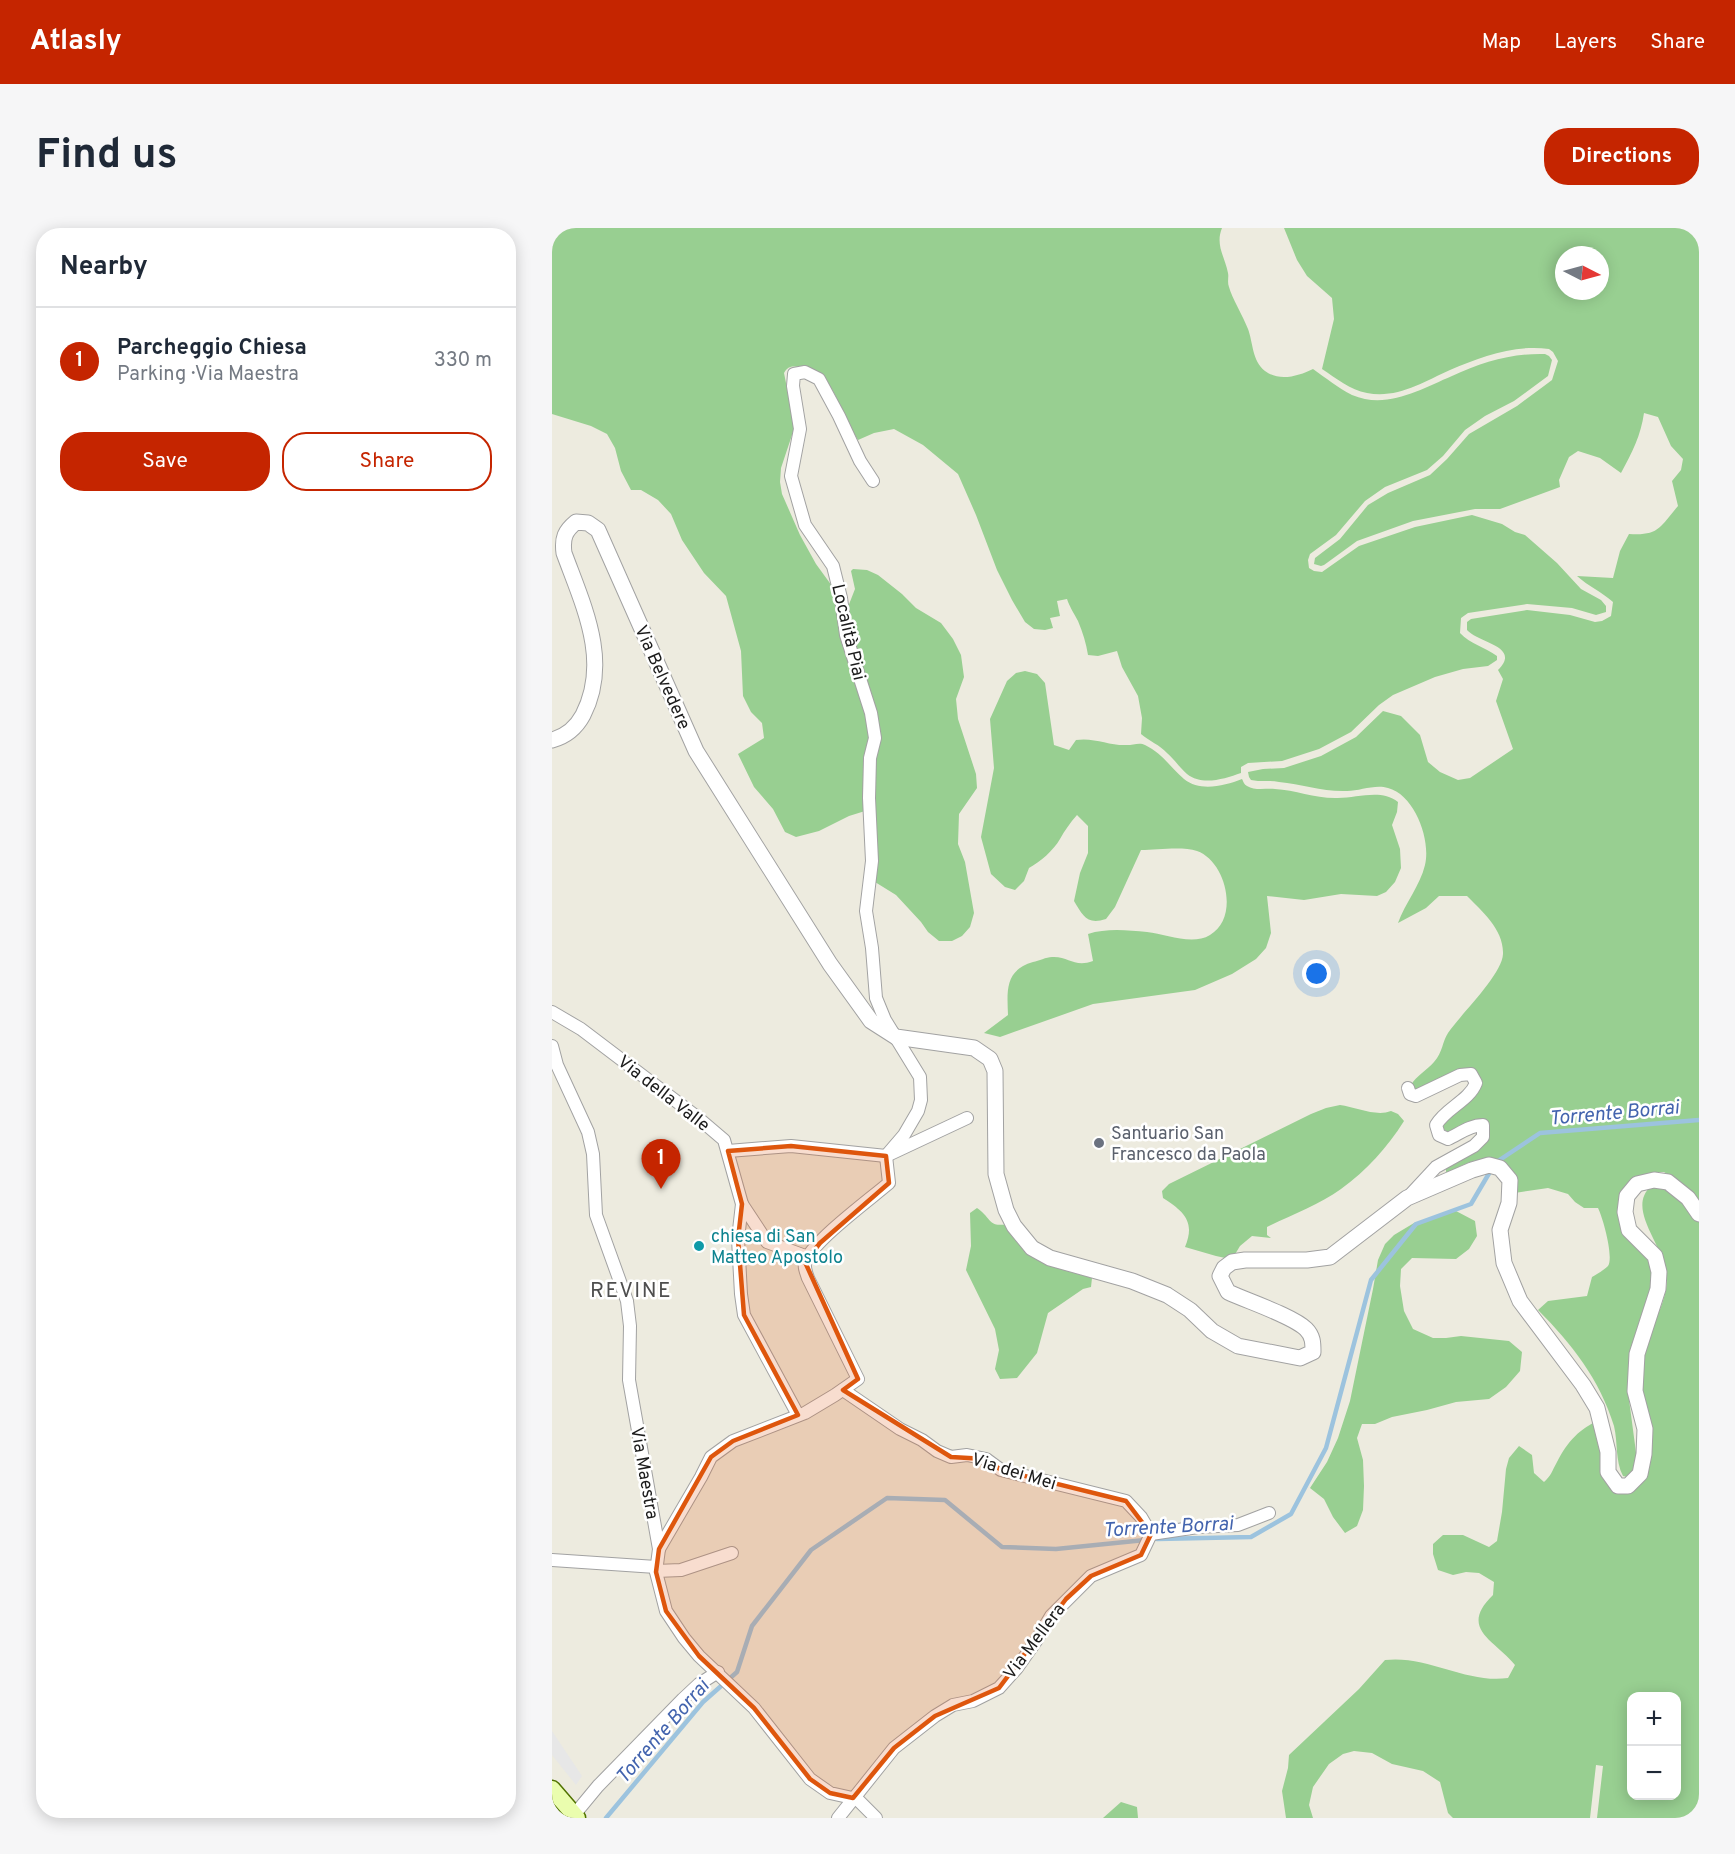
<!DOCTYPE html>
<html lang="en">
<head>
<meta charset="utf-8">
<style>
  body { margin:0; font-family:Overpass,sans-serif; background:#f6f6f7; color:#1f2937 }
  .controls { position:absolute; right:18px; bottom:18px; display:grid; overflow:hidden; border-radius:12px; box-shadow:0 3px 15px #0003 }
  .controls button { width:54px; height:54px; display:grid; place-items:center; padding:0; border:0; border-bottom:2px solid #e0e1e3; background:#fff; color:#1f2937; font:30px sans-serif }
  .compass { position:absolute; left:1003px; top:18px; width:54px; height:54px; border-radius:50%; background:#fff; box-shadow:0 3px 15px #0003; rotate:96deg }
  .you { position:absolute; left:765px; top:746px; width:21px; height:21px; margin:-15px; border:4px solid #fff; border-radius:50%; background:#1a73e8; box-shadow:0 0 0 9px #1a73e833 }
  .badge { display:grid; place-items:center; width:39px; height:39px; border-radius:50%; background:#c52500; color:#fff; font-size:20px; font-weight:700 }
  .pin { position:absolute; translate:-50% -50px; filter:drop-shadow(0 2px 3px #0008) }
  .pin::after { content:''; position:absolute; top:32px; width:21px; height:18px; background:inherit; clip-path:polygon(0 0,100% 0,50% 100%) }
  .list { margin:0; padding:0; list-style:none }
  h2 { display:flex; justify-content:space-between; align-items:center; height:78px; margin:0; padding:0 24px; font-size:26px }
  h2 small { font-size:20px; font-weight:400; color:#747a83 }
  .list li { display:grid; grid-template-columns:39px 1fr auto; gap:18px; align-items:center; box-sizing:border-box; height:108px; padding:0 24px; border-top:2px solid #e0e1e3 }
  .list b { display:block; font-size:22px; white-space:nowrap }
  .list p { margin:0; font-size:20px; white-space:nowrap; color:#747a83 }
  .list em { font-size:20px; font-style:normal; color:#747a83 }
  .actions { display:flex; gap:12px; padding:18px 24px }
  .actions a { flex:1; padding:14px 0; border:2px solid #c52500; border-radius:24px; text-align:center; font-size:21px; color:#c52500 }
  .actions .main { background:#c52500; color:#fff }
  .map { position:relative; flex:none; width:1147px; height:1590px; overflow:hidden; border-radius:24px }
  header { display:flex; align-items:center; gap:36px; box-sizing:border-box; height:84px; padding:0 30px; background:#c52500; color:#fff }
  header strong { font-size:28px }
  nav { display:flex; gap:33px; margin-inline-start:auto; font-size:21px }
  .intro { display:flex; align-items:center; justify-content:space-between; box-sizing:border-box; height:144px; padding:0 36px }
  h1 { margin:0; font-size:42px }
  .button { padding:15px 27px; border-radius:24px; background:#c52500; color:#fff; font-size:21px; font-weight:700 }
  main { display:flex; gap:36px; padding:0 36px }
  aside { flex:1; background:#fff; border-radius:24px; box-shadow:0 3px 15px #0003 }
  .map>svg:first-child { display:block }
</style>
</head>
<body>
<header>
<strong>Atlasly</strong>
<nav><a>Map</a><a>Layers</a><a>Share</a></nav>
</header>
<div class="intro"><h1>Find us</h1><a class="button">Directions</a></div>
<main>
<aside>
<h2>Nearby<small></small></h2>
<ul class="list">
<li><span class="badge">1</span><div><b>Parcheggio Chiesa</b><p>Parking · Via Maestra</p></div><em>330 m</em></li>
</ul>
<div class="actions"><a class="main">Save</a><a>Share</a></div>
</aside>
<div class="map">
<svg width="1147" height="1590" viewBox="0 0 1147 1590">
  <rect width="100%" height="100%" fill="#edebdf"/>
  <!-- forest -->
  <g fill="#98cf91" fill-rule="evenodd">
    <path d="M 0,0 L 670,0 C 663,17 673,29 676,45 C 677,49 675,54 677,59 C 680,70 691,88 696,101 C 701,114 700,133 713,143 C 727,154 747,148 761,141 C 774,150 786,160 800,167 C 835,182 869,161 900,148 C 930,134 961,125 993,126 L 997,128 L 1000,132 L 996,148 L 962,173 L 933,188 L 913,202 L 891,228 L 875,242 L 833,259 L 813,273 L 784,307 L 758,326 L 756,332 L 757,340 L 762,343 L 770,344 L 807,318 L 863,299 L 920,287 L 950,296 L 963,304 L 973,307 L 1005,335 L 1029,361 L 1049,372 L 1054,378 L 1054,384 L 1044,387 L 1020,380 L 975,376 L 916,385 L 909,390 L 908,405 C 918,416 933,419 945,428 L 945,432 L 936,438 L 911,441 L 883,449 L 841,467 L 827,477 L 799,504 L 767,521 L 730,533 L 696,535 L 689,539 L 689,545 C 672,551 650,558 635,546 C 628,540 622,531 615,525 C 608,517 597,513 589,506 L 590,490 L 586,468 L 570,439 L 565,423 L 546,428 L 536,427 C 534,415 531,405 526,393 C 522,385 518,380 515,371 L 505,373 L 508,388 L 498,390 L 501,400 L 493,402 L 482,401 L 473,394 L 460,372 L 445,342 L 424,287 L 406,246 L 371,217 L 342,201 L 322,205 L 306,212 C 301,204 296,196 292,187 C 283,165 274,142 248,139 C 240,138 236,138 232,145 L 241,190 L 241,204 L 229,240 L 228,254 L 230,266 L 248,307 L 264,336 L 280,358 L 314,484 L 319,505 L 313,583 L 297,588 L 267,603 L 244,609 L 233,604 L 221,581 L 202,559 L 186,526 L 212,510 L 210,495 L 199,484 L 191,468 L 189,423 L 174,368 L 152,345 L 130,312 L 119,286 L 106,272 L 89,262 L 79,262 L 69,243 L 63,220 L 55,206 L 39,198 L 0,186 Z"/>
    <path d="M 732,0 L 1147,0 L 1147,976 L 1125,952 L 1112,944 L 1106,944 L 1098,946 L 1082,963 L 1079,986 L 1104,1044 L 1076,1164 L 1085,1232 L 1084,1240 L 1075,1249 L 1071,1248 C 1063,1233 1066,1214 1062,1198 C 1048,1152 1020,1116 986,1082 L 996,1073 L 1035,1068 L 1040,1049 C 1045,1046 1052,1042 1056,1038 C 1062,1029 1051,990 1046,980 L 1032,980 L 1023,974 L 1016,966 L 996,960 L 956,966 L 957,954 L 939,931 C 922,930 908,938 894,946 L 894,938 L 935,897 L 897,904 L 890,901 L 889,895 L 923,867 L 912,841 C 894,844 878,858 860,863 L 859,857 C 864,848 875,842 882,834 C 891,824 890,814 896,805 C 909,786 950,747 951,726 C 952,702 930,683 915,668 L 887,668 L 874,680 L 846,695 C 853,675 868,658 873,637 C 879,612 863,567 836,560 C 823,556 808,563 795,563 C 771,564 750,556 727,554 C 718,552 708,554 699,552 L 697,549 L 696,544 L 711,541 L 732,540 L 769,528 L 804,509 L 831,483 L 849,488 L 868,507 L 876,534 L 888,544 L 906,552 L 918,550 L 961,521 L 944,473 L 951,451 L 946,442 C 970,418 926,415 915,402 L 915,394 L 919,391 L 975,382 L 1018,387 L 1043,394 L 1050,393 L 1059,388 L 1061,374 C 1050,364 1036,358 1025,348 L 1061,350 L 1068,323 L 1077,306 C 1107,308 1108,299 1126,278 L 1120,253 L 1129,242 L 1131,231 L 1119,218 L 1106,189 L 1092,185 C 1089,207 1080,225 1069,245 L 1048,230 L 1026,223 L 1017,229 L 1007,252 L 1008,259 L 948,281 L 923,281 L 861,293 L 805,313 L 772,337 L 769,338 L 762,336 L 763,330 L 788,311 L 816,277 L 836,265 L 878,247 L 895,231 L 917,206 L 965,178 L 992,158 L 1000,152 L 1006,133 L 1001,124 L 997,121 C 964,116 928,129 898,142 C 871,154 845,171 815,165 C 798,162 784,150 770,141 L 782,91 L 780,70 L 755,48 L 745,32 ZM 1012,27 L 1048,27 L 1048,63 L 1012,63 Z"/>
    <polygon points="301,341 315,342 326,347 350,366 364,380 389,395 401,411 409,427 412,449 404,471 406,491 424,546 425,560 407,586 406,616 413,634 422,685 418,699 410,708 400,713 387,713 376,704 369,694 344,667 323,654 326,616 321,582 322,528 294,384 303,361 299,343"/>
    <path d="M 473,443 L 485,446 L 493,455 L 502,517 L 517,522 L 524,512 C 542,509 558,518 575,517 C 581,517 588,514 593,517 C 610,525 618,539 632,551 C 648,564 672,558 690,551 C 692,555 692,556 695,558 C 703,563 714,560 723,561 C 743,562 762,570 783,570 C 804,571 828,560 846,574 L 845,584 L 840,597 L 848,621 L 849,640 L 843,654 L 834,664 L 825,668 L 789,666 L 752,672 L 715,668 L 719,705 L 714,720 L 704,731 L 680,746 L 643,762 L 541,776 L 448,809 L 432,805 L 456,787 C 455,762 453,742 481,734 C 487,733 494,729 500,729 C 517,728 522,740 541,733 L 536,706 C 554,700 575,702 595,704 C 614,706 640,718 658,707 C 688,690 674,633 645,623 C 630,618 605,622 589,622 L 563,679 L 554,691 C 535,697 531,688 522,673 L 528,645 L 536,625 L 536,598 L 525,587 C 518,595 513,602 508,611 C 501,623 489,633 477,640 L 472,653 L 463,662 L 453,659 L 439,646 L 429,609 L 442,540 L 438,491 L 455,453 L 464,445 Z"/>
    <path d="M 788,877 C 804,879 824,889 839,883 L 846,886 L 852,893 C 835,920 815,942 789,961 C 767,977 739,987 715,999 L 715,1007 L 719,1010 L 700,1008 L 688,1018 L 682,1028 L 678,1031 L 664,1028 L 633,1019 C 644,993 631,983 611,970 L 610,963 L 617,956 L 759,886 L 774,880 Z"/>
    <path d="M 1114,956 L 1147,993 L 1147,1590 L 1045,1590 L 1051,1538 L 1044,1537 L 1038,1590 L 901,1590 L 896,1585 L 888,1554 L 871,1543 L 840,1536 L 820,1525 L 802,1523 L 791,1526 L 777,1536 L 761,1559 L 757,1577 L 761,1590 L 734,1590 L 730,1563 L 736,1540 L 737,1527 L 807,1461 L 833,1432 C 876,1427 915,1456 956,1450 L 963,1437 C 943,1412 906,1401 941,1367 L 942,1354 L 927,1345 L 914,1344 L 901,1347 L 886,1342 L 881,1326 L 881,1316 L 891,1307 L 911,1307 L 937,1319 L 945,1313 L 950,1284 L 954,1241 L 957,1230 L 967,1218 L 980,1227 L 982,1245 L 992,1254 C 999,1248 1000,1243 1005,1234 C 1016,1213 1027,1201 1049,1191 L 1064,1256 L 1084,1257 C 1085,1233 1086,1209 1087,1184 C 1088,1171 1087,1156 1089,1143 C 1092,1131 1094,1119 1098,1107 C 1104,1090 1113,1073 1115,1055 C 1117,1020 1072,983 1099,958 ZM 1080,1468 L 1124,1468 L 1124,1568 L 1080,1568 Z"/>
    <path d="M 425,980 C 439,989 436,1000 455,996 L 478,1026 L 494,1036 L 540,1050 L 539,1059 L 531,1061 L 496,1085 L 485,1125 L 465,1150 L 448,1151 L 443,1141 L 447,1122 L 443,1101 L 414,1042 L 419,1018 L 418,985 Z"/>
    <polygon points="904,983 923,993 925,1008 917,1021 904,1031 860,1030 849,1041 848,1058 852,1083 861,1101 881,1110 894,1110 909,1108 957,1113 970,1124 968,1143 954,1159 937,1171 904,1174 875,1182 840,1189 823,1196 810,1196 805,1210 811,1232 812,1258 811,1282 805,1298 793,1305 781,1289 772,1271 758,1260 775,1234 786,1210 798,1173 821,1061 826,1032 833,1016 842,1007 862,995"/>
    <polygon points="569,1574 585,1579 586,1590 551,1590"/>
  </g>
  <!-- parking -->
  <polygon fill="#e7e7e7" points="0,1503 30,1548 24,1557 0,1527"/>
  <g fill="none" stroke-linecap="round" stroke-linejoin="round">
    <!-- stream -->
    <g stroke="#9cc3de" stroke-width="4.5">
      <polyline points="943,935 988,905 1147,892"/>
      <polyline points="605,1311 699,1309 739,1286 774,1220 819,1052 864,996 919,976 939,942"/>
      <polyline points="54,1590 151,1474 185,1444 200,1398 259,1322 335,1270 393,1272 450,1319 504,1321 593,1312"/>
    </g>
    <defs>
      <g id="minor">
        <polyline points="321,253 308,233 287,188 267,151 253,144 242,146 241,158 248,201 239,248 253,297 281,338 289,370 294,407 319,485 323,510 318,530 317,570 320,633 314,683 320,720 324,770 333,792 368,849 369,872 366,883 352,907 334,928"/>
        <polyline points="0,784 29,801 145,889 172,912 190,976 186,1011 189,1066 192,1087 246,1187"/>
        <polyline points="0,818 5,837 36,904 41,926 44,987 75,1073 78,1098 77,1152 107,1321 104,1344 114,1383 132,1410 147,1428 202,1480 258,1551 278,1565 305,1571 324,1590"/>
        <path d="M 856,860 L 858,866 L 864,868 L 908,847 L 919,846 L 924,855 C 917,873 894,880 884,897 L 887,907 L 896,911 C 907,906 918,897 931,897 L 931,909 L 922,918 L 884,939 L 858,967"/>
        <polyline points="176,923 239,918 334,928 415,890"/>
        <polyline points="190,976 215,1014 256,1029"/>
        <polyline points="599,1306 646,1299 686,1297 717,1285"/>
        <path d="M 107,1321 L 149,1249 L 159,1229 L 181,1213 L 253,1185 L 283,1167 L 306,1151 L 256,1050 C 254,1044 251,1038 254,1032 C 264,1011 317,972 337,955 L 334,928"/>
        <polyline points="0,1332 104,1339"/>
        <polyline points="104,1343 129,1342 180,1325"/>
        <polyline points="22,1587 46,1558 131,1471 147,1456 166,1444"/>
        <polyline points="286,1590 342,1520 383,1488 401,1477 421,1473 447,1460 465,1440 484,1413 499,1388 539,1348 589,1327 599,1306 589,1289 574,1273 449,1242 434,1231 415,1227 399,1229 385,1223 370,1212 348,1201 291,1162"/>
      </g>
      <path id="tertiary" d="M 0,512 C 15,508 24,500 31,487 C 59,433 31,377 12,325 C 10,310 13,303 24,294 L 36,295 L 46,302 L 144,523 L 278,736 L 319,793 L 344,809 L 422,820 L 438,831 L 443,843 L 444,946 L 454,982 L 462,998 L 480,1020 L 498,1030 L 580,1053 L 615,1067 L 638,1082 L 660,1103 L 686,1118 L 748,1130 L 761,1124 C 761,1115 761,1108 754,1101 C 741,1088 695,1073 676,1064 L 668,1048 L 672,1040 L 680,1034 L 693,1032 L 755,1032 L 778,1029 L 855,970 L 920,942 L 937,937 L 948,940 L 958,952 L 957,975 L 948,1002 L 952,1035 L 968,1073 L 1031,1157 L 1045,1180 L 1056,1224 L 1056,1244 L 1066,1258 L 1076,1258 L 1088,1246 L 1092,1226 L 1093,1201 L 1083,1163 L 1085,1126 L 1106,1061 L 1107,1044 L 1103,1028 L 1077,1002 L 1073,984 L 1075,968 L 1085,956 L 1102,952 L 1116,954 L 1136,970 L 1147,986"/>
      <polyline id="secondary" points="0,1561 25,1590"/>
    </defs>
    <!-- minor casing -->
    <use href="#minor" stroke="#a2a2a2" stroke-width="14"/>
    <!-- tertiary casing -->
    <use href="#tertiary" stroke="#a2a2a2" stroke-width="17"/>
    <!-- secondary casing -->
    <use href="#secondary" stroke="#517300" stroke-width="19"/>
    <!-- minor -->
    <use href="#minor" stroke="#fff" stroke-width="12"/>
    <!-- tertiary -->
    <use href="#tertiary" stroke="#fff" stroke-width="15"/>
    <!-- secondary -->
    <use href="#secondary" stroke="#eafdae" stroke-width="16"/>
  </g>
  <!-- marked area -->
  <path fill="#de560d" fill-opacity="0.2" stroke="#de560d" stroke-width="4.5" stroke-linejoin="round" d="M 239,918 L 334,928 L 337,955 L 268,1015 L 253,1034 L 306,1151 L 291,1162 L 399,1229 L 434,1231 L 449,1242 L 574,1273 L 599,1306 L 589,1327 L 539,1348 L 514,1371 L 447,1460 L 383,1488 L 342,1520 L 301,1570 L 278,1565 L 258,1551 L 202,1480 L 147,1428 L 114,1383 L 104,1344 L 107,1321 L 159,1229 L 181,1213 L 246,1187 L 192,1087 L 186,1011 L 190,976 L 176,923 Z"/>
  <!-- markers -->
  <circle fill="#6b7280" stroke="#fff" stroke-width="2" cx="547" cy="915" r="6"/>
  <circle fill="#0f9aa8" stroke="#fff" stroke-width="2" cx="147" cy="1018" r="6"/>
  <g text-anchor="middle" stroke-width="5" stroke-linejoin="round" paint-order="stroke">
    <!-- street labels -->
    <g font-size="18" fill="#1b1b1b" stroke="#fff">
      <text transform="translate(297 404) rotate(77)" y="6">Località Piai</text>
      <text transform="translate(111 449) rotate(66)" y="6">Via Belvedere</text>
      <text transform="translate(112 865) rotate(38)" y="6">Via della Valle</text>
      <text transform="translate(462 1243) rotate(17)" y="6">Via dei Mei</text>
      <text transform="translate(93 1245) rotate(80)" y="6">Via Maestra</text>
      <text transform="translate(482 1413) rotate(-53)" y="6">Via Mellera</text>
    </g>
    <!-- worship labels -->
    <g font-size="18" fill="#5b616d" stroke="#fff" text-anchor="start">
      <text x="559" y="911">Santuario San<tspan x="559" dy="21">Francesco da Paola</tspan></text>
    </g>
    <!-- culture labels -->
    <g font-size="18" fill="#0d838f" stroke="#fff" text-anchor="start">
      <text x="159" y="1014">chiesa di San<tspan x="159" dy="21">Matteo Apostolo</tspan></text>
    </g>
    <!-- water labels -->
    <g font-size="20" font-style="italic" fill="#4364ae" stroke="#fff">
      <text transform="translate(1062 884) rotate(-5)" y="7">Torrente Borrai</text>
      <text transform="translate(616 1298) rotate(-3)" y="7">Torrente Borrai</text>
      <text transform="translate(110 1503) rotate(-49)" y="7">Torrente Borrai</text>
    </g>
    <!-- quarter labels -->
    <g font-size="21" letter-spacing="1.5" fill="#4e4e4e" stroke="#fff">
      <text x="79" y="1069">REVINE</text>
    </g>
  </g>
</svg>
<div class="controls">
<button>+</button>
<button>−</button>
</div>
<svg class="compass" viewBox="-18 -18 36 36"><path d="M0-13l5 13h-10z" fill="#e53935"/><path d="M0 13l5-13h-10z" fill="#747a83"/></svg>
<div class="you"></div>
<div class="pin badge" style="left:109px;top:961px">1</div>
</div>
</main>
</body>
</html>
